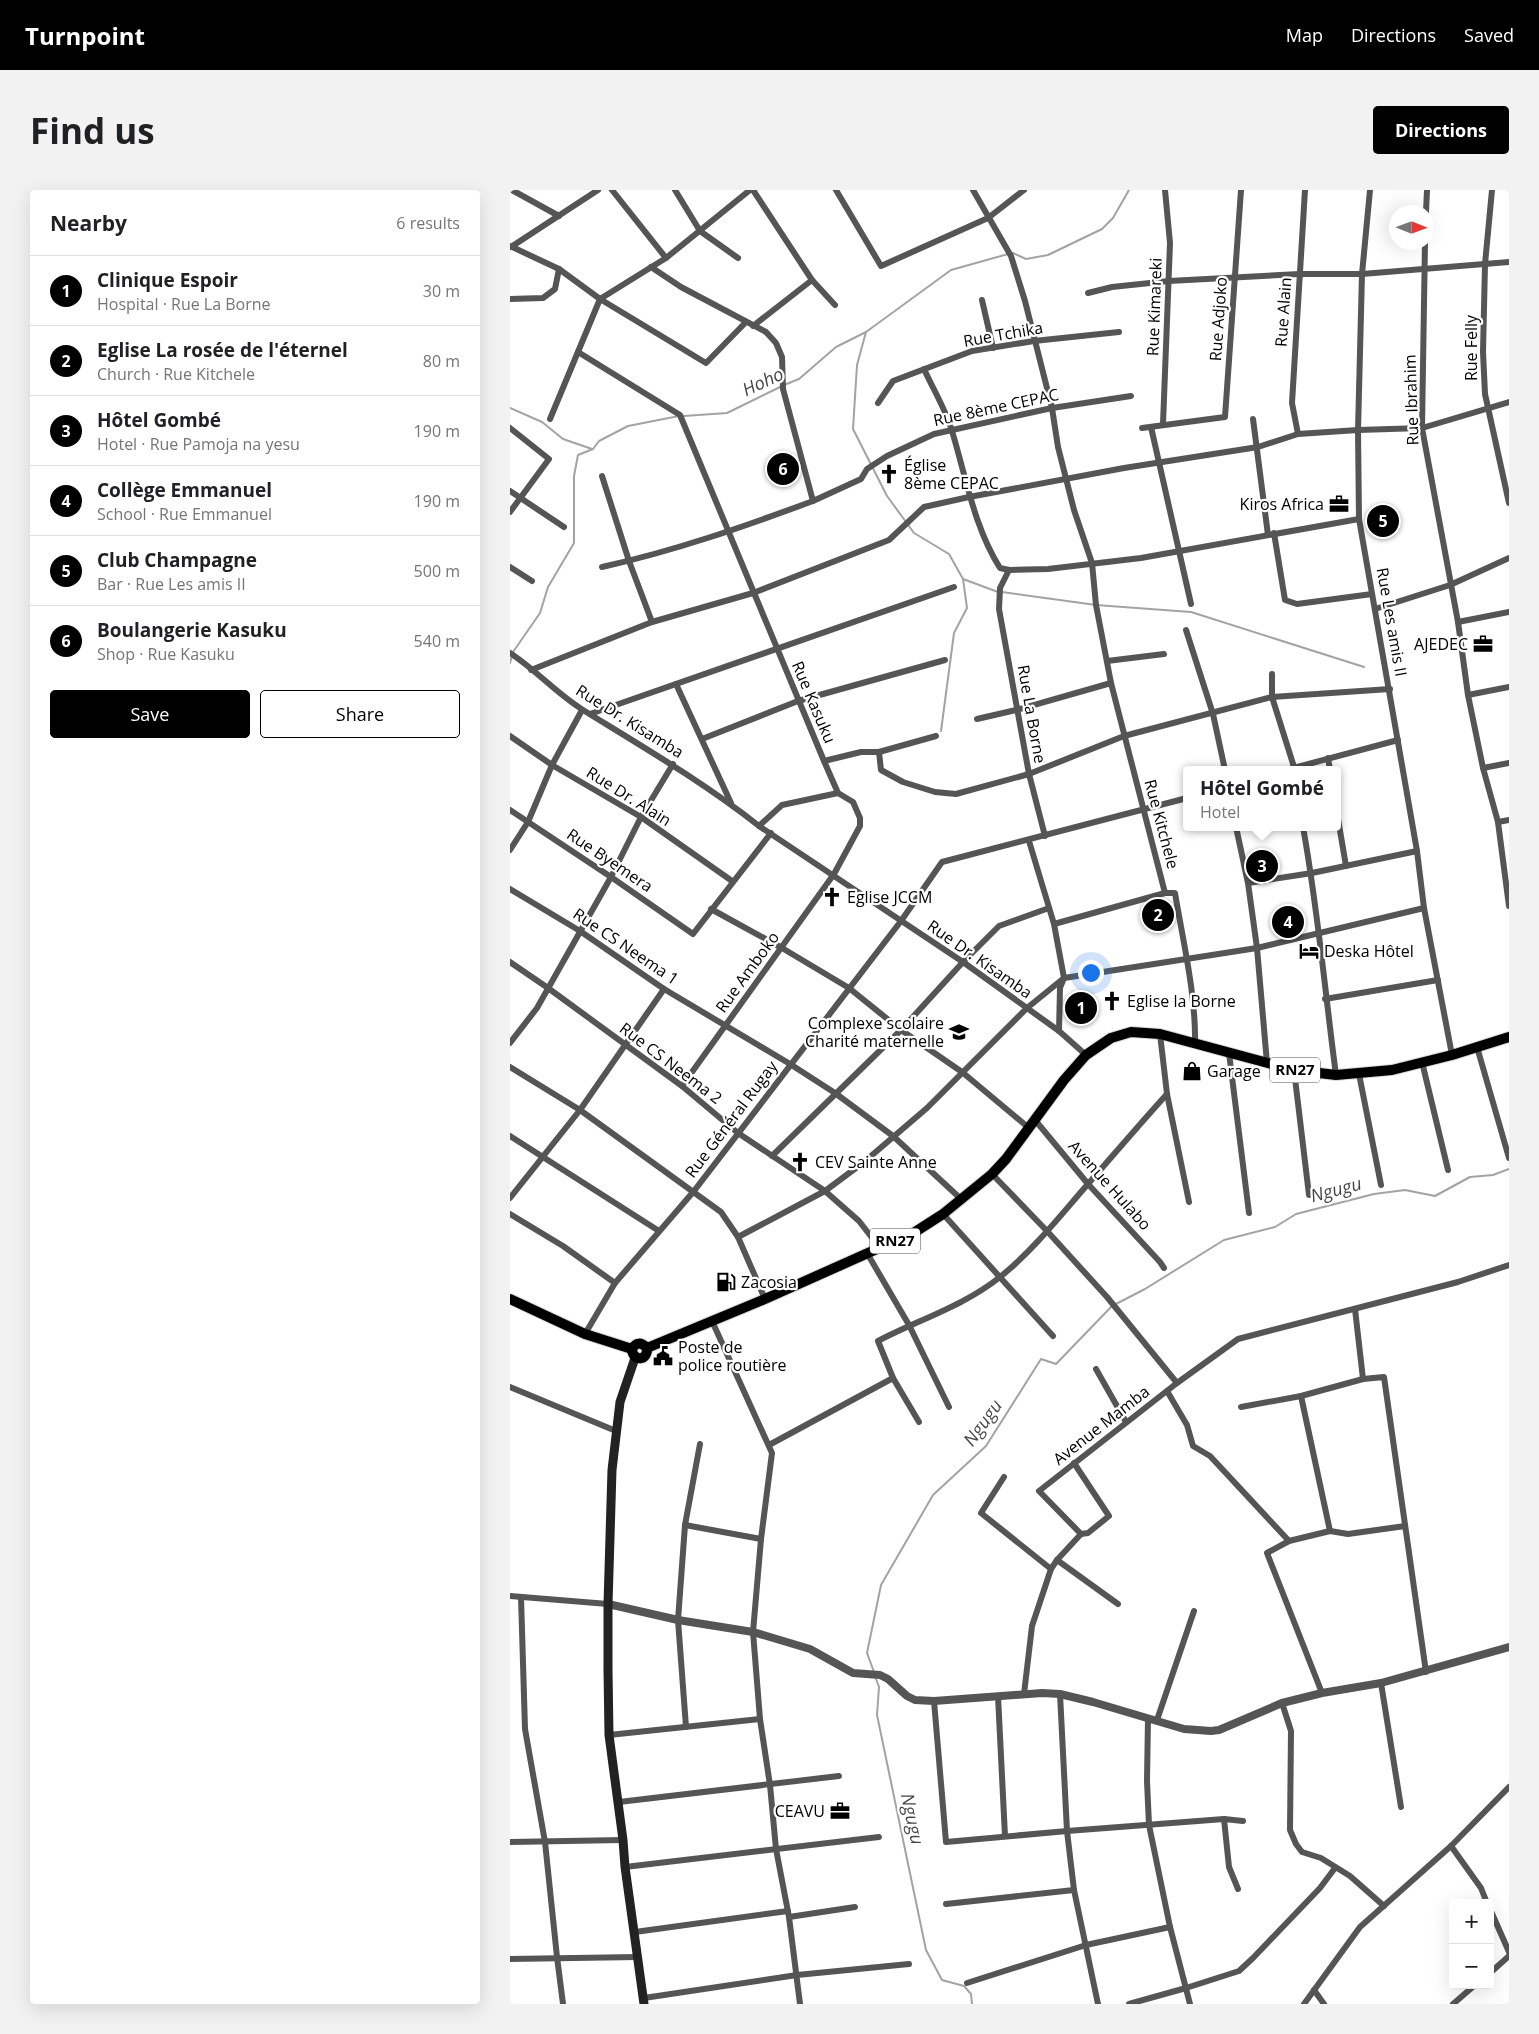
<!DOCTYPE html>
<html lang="en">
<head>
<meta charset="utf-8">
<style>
  body { margin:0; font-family:"Open Sans",sans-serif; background:#f2f2f2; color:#202124 }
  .controls { position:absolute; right:15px; bottom:15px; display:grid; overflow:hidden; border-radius:5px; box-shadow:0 5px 20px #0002 }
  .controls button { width:45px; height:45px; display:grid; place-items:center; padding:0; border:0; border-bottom:1px solid #e0e0e0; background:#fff; color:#202124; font:25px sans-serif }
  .compass { position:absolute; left:879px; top:15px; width:45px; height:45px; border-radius:50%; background:#fff; box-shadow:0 5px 20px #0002; rotate:91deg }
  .you { position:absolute; left:580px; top:782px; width:18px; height:18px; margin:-12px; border:4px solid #fff; border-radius:50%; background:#1a73e8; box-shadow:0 0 0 8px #1a73e833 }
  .badge { display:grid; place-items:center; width:32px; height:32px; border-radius:50%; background:#000; color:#fff; font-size:16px; font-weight:700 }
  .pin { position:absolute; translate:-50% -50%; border:2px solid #fff; box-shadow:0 1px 5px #0006 }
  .popup { position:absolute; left:673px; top:576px; width:158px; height:65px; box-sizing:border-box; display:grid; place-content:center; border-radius:5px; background:#fff; filter:drop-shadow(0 1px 4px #0005); font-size:16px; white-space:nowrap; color:#757577 }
  .popup b { font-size:19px; color:#202124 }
  .popup::after { content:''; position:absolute; left:50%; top:100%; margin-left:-10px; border:10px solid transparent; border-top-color:#fff }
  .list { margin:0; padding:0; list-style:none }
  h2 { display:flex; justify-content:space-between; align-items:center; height:65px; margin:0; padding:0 20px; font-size:21px }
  h2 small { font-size:16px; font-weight:400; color:#757577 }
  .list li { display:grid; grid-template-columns:32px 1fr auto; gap:15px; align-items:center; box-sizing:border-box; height:70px; padding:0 20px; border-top:1px solid #e0e0e0 }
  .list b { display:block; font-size:19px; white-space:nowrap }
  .list p { margin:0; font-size:16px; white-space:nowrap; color:#757577 }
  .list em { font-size:16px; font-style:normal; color:#757577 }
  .actions { display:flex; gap:10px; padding:15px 20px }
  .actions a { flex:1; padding:11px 0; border:1px solid #000; border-radius:5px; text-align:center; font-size:18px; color:#000 }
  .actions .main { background:#000; color:#fff }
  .map { position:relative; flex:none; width:999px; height:1814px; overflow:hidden; border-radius:5px }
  header { display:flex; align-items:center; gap:30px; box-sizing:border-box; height:70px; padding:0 25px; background:#000; color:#fff }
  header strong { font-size:24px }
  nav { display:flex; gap:28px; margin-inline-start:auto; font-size:18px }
  .intro { display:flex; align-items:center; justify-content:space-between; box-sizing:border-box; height:120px; padding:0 30px }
  h1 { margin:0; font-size:35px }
  .button { padding:12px 22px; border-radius:5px; background:#000; color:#fff; font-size:18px; font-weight:700 }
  main { display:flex; gap:30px; padding:0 30px }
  aside { flex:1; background:#fff; border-radius:5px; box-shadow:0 5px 20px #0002 }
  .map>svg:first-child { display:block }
</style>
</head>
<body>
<header>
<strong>Turnpoint</strong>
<nav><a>Map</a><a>Directions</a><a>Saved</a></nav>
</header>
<div class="intro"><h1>Find us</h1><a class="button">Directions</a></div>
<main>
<aside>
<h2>Nearby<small>6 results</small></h2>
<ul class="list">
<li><span class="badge">1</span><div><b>Clinique Espoir</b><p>Hospital · Rue La Borne</p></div><em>30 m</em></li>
<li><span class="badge">2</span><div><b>Eglise La rosée de l'éternel</b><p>Church · Rue Kitchele</p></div><em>80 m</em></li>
<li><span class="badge">3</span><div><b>Hôtel Gombé</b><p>Hotel · Rue Pamoja na yesu</p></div><em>190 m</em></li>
<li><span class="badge">4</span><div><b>Collège Emmanuel</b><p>School · Rue Emmanuel</p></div><em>190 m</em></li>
<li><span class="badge">5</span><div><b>Club Champagne</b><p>Bar · Rue Les amis II</p></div><em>500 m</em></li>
<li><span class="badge">6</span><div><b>Boulangerie Kasuku</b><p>Shop · Rue Kasuku</p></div><em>540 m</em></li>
</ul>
<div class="actions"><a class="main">Save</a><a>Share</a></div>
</aside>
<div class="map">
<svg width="999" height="1814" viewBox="0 0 999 1814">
  <rect width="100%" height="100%" fill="#fff"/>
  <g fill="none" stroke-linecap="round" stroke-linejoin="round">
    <!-- stream -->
    <g stroke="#a3a3a3" stroke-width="2">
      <polyline points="503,63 516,69 538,65 592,39 603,28 619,0"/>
      <polyline points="356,142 347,175 343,239 377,306 404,343 439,364 453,389 457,418 444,443 431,541"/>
      <polyline points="274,195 289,189 326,157 356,142 441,80 498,64"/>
      <polyline points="0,218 32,232 53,249 82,259"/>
      <polyline points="174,226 217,223 270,197"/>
      <polyline points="453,389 488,402"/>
      <polyline points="492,402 586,415 681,422 854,477"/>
      <polyline points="3,462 30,423 38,397 64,353 64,286 68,265 83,259 89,251 118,236 169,226"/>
      <polyline points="0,473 2,466"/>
      <polyline points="364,1482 357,1463 371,1395 423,1305 476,1256 531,1169 546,1174 602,1116 635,1099 714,1050 765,1037 786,1024 864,1004 895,1000 925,1006 960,987 983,985 999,979"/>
      <polyline points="365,1486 369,1497 367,1525 416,1760 432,1790 454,1796 461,1804 462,1814"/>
    </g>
    <defs>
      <g id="primary">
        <polyline points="0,1109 75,1144 122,1159"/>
        <polyline points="137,1158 255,1109 405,1042 433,1024 482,984 496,969 554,890 576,865 601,848 621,842 650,844 784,880 826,885 882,880 942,865 999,847"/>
        <path d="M 122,1159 C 123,1172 138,1171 137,1158"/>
        <path d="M 122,1159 C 126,1152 131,1152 137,1158"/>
      </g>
    </defs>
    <!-- primary casing -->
    <use href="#primary" stroke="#dbdbdb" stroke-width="12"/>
    <!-- minor -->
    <g stroke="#555" stroke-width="6">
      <polyline points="2,0 49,26"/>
      <polyline points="102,0 156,68"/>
      <polyline points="165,0 190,41 228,68"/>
      <polyline points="243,0 302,90 325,115"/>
      <polyline points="326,0 371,76 478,28 514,0"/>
      <path d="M 463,0 L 501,66 L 515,111 L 542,218 L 548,257 L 564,320 L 582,373 L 586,415 L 601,493 L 655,703 L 665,703 C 673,751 686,805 685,853"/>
      <polyline points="860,0 852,84 848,240 849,329 907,661 914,718 942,865"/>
      <polyline points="982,0 975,74 973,162 975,204 999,313"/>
      <polyline points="916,22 917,0"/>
      <polyline points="915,52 912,238 948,432 958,505 973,578 988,632 999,716"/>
      <polyline points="0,56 49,79 90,109 196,173 236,132"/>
      <polyline points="1,57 88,0"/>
      <polyline points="578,103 602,97 659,91 790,84 852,84 999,72"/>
      <polyline points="0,109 33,108 45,99 49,79"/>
      <polyline points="472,110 483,158"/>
      <polyline points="243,136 302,90"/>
      <polyline points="68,162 170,225 314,571 328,603 343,612 350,628 350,636 324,684 172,896"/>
      <path d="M 414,179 C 423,199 436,220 442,241 C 456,287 464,337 490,378 L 499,380 L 538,379 L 631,368 L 849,329"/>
      <polyline points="368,213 383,191 462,161 524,151 609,142"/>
      <polyline points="40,229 90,109 156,68 240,0"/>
      <polyline points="743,229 758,345"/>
      <polyline points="653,234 660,53 655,0"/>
      <polyline points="641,237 681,414"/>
      <polyline points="0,238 39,269 0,322"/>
      <polyline points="632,238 715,227 731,0"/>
      <polyline points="788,244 782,213 795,0"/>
      <polyline points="92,286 119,371 142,432"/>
      <polyline points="0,301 54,337"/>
      <polyline points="303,311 351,289 357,279 377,266 424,244 542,218 621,206"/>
      <polyline points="764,343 775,410 787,414 862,404"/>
      <polyline points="0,377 22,391"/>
      <path d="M 92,377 C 164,361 233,337 303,311 L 273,199 L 272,167 L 266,153 L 256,142 L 171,97 L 141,77"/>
      <polyline points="499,380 490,398 489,419 519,584 535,646"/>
      <polyline points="865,419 940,395 999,368"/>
      <polyline points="948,432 999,422"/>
      <polyline points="676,440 703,524 715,580"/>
      <path d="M 0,463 C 26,480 47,504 73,520 C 133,557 193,592 249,636 L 453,772 L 549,841 L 576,865"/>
      <polyline points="597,471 654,464"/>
      <polyline points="21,480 142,432 243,403 379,350 414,317 459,307 614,278 748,257 788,244 848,240 912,238 999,212"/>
      <polyline points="762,484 762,507 784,577"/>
      <polyline points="166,494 221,613"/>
      <polyline points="958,505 999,497"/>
      <polyline points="80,524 444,397"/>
      <polyline points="467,529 506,520 601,493"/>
      <polyline points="0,546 42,575 131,627 222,691"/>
      <polyline points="192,549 288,511 435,470"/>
      <polyline points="369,562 371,580 393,592 425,602 446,604 519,584 614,546 762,507 880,499"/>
      <polyline points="818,568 820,580"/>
      <polyline points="314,571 351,562 369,562 426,546"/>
      <polyline points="973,578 999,573"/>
      <polyline points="776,580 888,550"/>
      <polyline points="0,620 101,687 183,744 261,643"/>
      <polyline points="827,623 836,676"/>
      <polyline points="988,632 999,630"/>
      <polyline points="249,636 272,615 328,603"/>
      <polyline points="726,637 738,693 747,758 757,873"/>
      <path d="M 793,637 C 808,719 815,803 826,885"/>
      <polyline points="519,651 544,734 554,788 550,798 549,841"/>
      <polyline points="0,660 18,632 42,575 72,520"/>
      <polyline points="738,693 802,683 907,661"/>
      <polyline points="0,699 70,741 154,799 280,874 325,903 383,946 451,1009"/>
      <polyline points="201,719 272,758 339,798 391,840 452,882 519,938"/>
      <polyline points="544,734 655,703"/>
      <polyline points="0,772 38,798 172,896 228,943 315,1001 349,1031 370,1058"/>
      <polyline points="815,809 928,790"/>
      <polyline points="650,844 657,904 679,1012"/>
      <polyline points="0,853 27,818 101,687 131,627 163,574"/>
      <polyline points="967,857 999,968"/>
      <polyline points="719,863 739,1023"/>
      <polyline points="912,872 938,980"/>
      <polyline points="0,877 70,920 211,1022 228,1047 255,1109"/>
      <polyline points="784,880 799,1005"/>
      <polyline points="849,884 871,995"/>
      <polyline points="525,930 578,994 650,1072 654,1078"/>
      <polyline points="0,946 149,1041"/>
      <polyline points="262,966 391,840 453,772 489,736 539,718"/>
      <polyline points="482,984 537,1041 597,1107 667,1193"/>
      <polyline points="0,1008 70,920 154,799"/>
      <polyline points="0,1024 53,1056 105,1093"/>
      <polyline points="433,1024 543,1146"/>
      <polyline points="228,1047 315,1001 354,972 417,918 517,818 554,788 747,758 914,718"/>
      <polyline points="357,1063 399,1135 439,1217"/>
      <polyline points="845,1119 853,1189"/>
      <polyline points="202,1131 262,1263 251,1349 243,1442 250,1529 260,1595 266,1659 279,1727 290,1814"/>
      <polyline points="75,1144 105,1093 184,1001 391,731 432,672 677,608"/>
      <polyline points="586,1179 616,1232"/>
      <polyline points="0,1197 106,1241"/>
      <polyline points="657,1201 677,1235 683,1256 700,1266 779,1351"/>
      <polyline points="791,1206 820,1341"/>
      <polyline points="731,1217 791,1206 853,1189 874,1187 916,1482"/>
      <path d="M 409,1232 L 383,1188 L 368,1151 C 408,1130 454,1116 490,1087 C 520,1063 546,1031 571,1002 C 600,969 628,936 657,904"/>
      <polyline points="259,1255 383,1188"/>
      <polyline points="564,1273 599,1326 578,1343 571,1344"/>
      <polyline points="494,1287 471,1323 541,1379"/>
      <polyline points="175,1335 251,1349"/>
      <polyline points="547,1370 608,1414"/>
      <polyline points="0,1406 98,1414"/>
      <polyline points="11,1407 15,1539 35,1652 47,1767 53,1814"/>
      <polyline points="871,1493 891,1617"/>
      <polyline points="812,1503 757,1363 779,1351 820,1341 838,1344 895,1336"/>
      <polyline points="514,1504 522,1436 541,1379 547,1370 571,1344 529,1301 667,1193 728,1149 948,1092 999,1075"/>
      <polyline points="550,1504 557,1641 564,1700 588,1814"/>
      <polyline points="488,1506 495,1646"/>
      <polyline points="424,1511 436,1652 557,1641 714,1629 733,1631"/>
      <polyline points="772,1513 781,1541 780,1640 786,1654 792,1662 811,1668 840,1686 874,1716"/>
      <polyline points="638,1528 637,1591 639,1635 660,1737 680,1814"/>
      <polyline points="647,1530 684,1421"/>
      <polyline points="176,1537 168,1430 175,1335 190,1254"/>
      <polyline points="99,1545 250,1529"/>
      <polyline points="109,1612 329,1586"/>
      <polyline points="714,1629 719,1677 728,1699"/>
      <polyline points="0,1652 113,1650"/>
      <polyline points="941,1656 971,1698 977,1713"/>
      <polyline points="115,1677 369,1647"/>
      <polyline points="436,1714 564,1700"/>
      <polyline points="980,1719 999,1762"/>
      <polyline points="279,1727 345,1717"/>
      <polyline points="125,1742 278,1721"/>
      <polyline points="0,1769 128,1767"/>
      <polyline points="980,1783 999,1766"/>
      <polyline points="457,1793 576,1755 660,1737"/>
      <polyline points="804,1800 814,1814"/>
      <polyline points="134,1808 287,1785 399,1774"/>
      <polyline points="619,1814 676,1798 729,1781 743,1768 810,1698 825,1678"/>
      <polyline points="794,1814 850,1737 941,1656 999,1597"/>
      <polyline points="943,1814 965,1795"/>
    </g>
    <!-- tertiary -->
    <polyline stroke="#555" stroke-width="8" points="98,1414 168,1430 243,1442 300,1459 343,1483 370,1485 378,1489 397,1506 405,1510 424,1511 532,1503 550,1504 583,1512 674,1539 701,1541 709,1540 772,1513 812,1503 871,1493 999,1457"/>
    <!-- secondary -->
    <polyline stroke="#222" stroke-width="9" points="125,1168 110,1212 102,1280 98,1414 98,1480 99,1545 113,1650 115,1677 134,1814"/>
    <!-- primary -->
    <use href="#primary" stroke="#000" stroke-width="10"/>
  </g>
  <!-- icons -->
  <defs>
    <symbol id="church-bare" viewBox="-9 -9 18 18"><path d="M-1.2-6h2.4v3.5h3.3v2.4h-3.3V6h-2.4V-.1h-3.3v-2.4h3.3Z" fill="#000" stroke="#fff" stroke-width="2.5" paint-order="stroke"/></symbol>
    <symbol id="office-bare" viewBox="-9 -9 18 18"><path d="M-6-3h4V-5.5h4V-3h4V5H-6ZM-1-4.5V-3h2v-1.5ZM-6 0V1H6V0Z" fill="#000" stroke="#fff" stroke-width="2.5" paint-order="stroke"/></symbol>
    <symbol id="hotel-bare" viewBox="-9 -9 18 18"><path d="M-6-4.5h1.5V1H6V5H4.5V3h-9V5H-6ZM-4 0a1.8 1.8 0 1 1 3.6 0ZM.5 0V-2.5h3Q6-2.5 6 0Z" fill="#000" stroke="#fff" stroke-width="2.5" paint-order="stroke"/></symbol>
    <symbol id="school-bare" viewBox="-9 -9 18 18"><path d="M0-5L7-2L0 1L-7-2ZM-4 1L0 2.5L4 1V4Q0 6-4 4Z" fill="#000" stroke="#fff" stroke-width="2.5" paint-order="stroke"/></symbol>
    <symbol id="shop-bare" viewBox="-9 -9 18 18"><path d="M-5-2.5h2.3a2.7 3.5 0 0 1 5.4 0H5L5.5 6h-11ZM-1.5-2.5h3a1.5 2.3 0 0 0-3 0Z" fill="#000" stroke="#fff" stroke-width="2.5" paint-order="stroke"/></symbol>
    <symbol id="fuel-bare" viewBox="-9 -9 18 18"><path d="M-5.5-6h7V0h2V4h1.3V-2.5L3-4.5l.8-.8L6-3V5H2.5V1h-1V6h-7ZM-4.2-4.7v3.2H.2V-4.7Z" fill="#000" stroke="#fff" stroke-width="2.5" paint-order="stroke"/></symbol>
    <symbol id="civic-bare" viewBox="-9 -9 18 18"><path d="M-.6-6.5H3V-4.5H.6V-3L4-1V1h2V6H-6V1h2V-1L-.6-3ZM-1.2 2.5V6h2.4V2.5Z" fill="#000" stroke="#fff" stroke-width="2.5" paint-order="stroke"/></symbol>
  </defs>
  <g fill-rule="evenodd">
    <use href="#church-bare" x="365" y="270" width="28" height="28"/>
    <use href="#office-bare" x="815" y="300" width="28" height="28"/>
    <use href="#office-bare" x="959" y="440" width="28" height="28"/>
    <use href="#church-bare" x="308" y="693" width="28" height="28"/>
    <use href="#hotel-bare" x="785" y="747" width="28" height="28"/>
    <use href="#church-bare" x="588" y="797" width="28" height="28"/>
    <use href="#school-bare" x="435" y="828" width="28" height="28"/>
    <use href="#shop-bare" x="668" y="867" width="28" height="28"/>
    <use href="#church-bare" x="276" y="958" width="28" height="28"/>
    <use href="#fuel-bare" x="202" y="1078" width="28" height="28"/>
    <use href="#civic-bare" x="139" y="1152" width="28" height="28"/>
    <use href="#office-bare" x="316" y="1607" width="28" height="28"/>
  </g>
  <g text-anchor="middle" stroke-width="4.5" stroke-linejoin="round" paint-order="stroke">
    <!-- shield labels -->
    <g fill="#fff" stroke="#4c4c4c" stroke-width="1">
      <rect x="760" y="867.5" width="50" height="25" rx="4"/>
      <rect x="360" y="1038.5" width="50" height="25" rx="4"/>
    </g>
    <g font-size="15" font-weight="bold" fill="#000">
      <text x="785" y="885">RN27</text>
      <text x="385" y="1056">RN27</text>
    </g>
    <!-- street labels -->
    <g font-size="16" fill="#000" stroke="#fff">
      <text transform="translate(644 117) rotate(-88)" y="6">Rue Kimareki</text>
      <text transform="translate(773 122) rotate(-86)" y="6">Rue Alain</text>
      <text transform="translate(708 129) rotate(-86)" y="6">Rue Adjoko</text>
      <text transform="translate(493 144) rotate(-10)" y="6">Rue Tchika</text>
      <text transform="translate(961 158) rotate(-90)" y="6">Rue Felly</text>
      <text transform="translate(901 210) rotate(-92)" y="6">Rue Ibrahim</text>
      <text transform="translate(486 217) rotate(-12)" y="6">Rue 8ème CEPAC</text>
      <text transform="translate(882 432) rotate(80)" y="6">Rue Les amis II</text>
      <text transform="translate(304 512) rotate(67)" y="6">Rue Kasuku</text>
      <text transform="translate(522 524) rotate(80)" y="6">Rue La Borne</text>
      <text transform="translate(120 531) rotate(32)" y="6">Rue Dr. Kisamba</text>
      <text transform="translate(119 606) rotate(32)" y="6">Rue Dr. Alain</text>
      <text transform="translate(652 634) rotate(75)" y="6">Rue Kitchele</text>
      <text transform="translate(100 670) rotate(34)" y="6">Rue Byemera</text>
      <text transform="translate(116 756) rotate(34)" y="6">Rue CS Neema 1</text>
      <text transform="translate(470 769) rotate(35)" y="6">Rue Dr. Kisamba</text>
      <text transform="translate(237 782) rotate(-54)" y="6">Rue Amboko</text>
      <text transform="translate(161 873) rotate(37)" y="6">Rue CS Neema 2</text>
      <text transform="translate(221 929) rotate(-53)" y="6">Rue Général Rugay</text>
      <text transform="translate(600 995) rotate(48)" y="6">Avenue Hulabo</text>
      <text transform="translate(591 1235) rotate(-38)" y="6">Avenue Mamba</text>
    </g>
    <!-- poi labels -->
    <g font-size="16" fill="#000" stroke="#fff" text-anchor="start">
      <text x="394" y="281">Église<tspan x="394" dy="18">8ème CEPAC</tspan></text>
      <text x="814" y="320" text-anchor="end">Kiros Africa</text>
      <text x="958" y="460" text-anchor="end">AJEDEC</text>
      <text x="337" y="713">Eglise JCCM</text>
      <text x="814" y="767">Deska Hôtel</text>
      <text x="617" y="817">Eglise la Borne</text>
      <text x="434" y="839" text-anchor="end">Complexe scolaire<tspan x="434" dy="18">Charité maternelle</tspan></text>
      <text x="697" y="887">Garage</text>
      <text x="305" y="978">CEV Sainte Anne</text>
      <text x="231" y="1098">Zacosia</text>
      <text x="168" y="1163">Poste de<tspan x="168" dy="18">police routière</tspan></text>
      <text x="315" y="1627" text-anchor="end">CEAVU</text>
    </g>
    <!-- water labels -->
    <g font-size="18" font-style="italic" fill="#444" stroke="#fff">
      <text transform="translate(253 192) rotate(-25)" y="6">Hoho</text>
      <text transform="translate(826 1000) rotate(-15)" y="6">Ngugu</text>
      <text transform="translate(473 1233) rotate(-54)" y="6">Ngugu</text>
      <text transform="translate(402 1629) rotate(78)" y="6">Ngugu</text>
    </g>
  </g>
</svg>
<div class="controls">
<button>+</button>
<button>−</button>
</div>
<svg class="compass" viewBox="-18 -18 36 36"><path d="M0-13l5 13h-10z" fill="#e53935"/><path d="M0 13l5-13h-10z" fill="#757577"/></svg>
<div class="you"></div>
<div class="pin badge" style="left:571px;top:818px">1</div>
<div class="pin badge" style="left:648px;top:725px">2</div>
<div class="pin badge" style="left:752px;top:676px">3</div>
<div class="popup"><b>Hôtel Gombé</b>Hotel</div>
<div class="pin badge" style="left:778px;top:732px">4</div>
<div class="pin badge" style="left:873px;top:331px">5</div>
<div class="pin badge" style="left:273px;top:279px">6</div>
</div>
</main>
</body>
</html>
